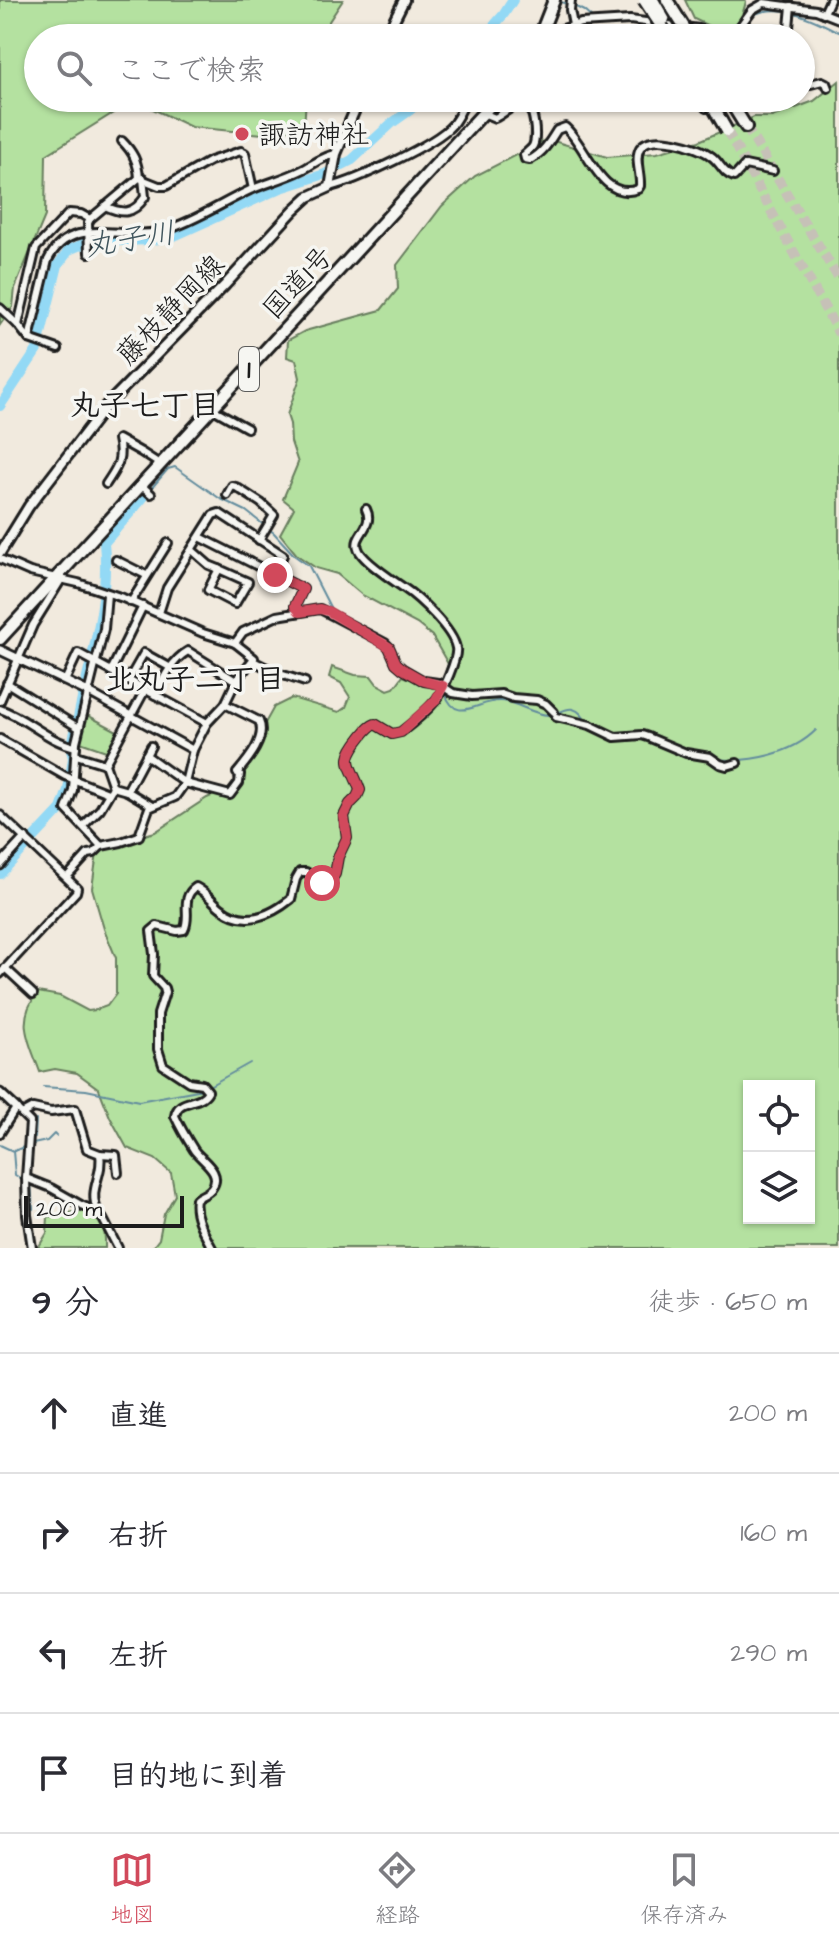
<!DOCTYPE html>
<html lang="ja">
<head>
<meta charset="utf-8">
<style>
  body { margin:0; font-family:"Architects Daughter","Klee One",sans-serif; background:#f2f2f3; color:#2b2b33 }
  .controls { position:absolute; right:24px; bottom:24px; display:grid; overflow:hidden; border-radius:0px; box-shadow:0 2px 6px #0004 }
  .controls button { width:72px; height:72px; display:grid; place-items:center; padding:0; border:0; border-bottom:2px solid #e1e1e2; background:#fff; color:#2b2b33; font:40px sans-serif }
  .scale { position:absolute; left:24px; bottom:20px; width:160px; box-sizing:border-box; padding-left:8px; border:4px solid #1c1c1c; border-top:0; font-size:22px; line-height:28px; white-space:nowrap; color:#1c1c1c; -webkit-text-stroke:6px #f6f6f2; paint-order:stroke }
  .stop { position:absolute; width:24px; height:24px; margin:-18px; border:6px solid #d1495b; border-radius:50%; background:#fff }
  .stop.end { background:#d1495b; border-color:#fff; box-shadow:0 2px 8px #0008 }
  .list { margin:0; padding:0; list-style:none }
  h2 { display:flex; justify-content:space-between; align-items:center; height:104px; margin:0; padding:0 32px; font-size:34px }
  h2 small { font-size:26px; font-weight:400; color:#7c7c81 }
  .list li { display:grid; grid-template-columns:52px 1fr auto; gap:24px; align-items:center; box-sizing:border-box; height:120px; padding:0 32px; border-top:2px solid #e1e1e2 }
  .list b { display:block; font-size:30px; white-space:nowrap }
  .list em { font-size:26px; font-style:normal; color:#7c7c81 }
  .icon { flex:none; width:44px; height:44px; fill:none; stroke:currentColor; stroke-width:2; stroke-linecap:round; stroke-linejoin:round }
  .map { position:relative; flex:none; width:839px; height:1248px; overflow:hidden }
  .search { position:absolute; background:#fff; box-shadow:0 2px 6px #0004; left:24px; right:24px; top:24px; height:88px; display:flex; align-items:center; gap:20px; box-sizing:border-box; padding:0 28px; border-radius:44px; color:#7c7c81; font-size:30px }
  .sheet { height:584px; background:#fff }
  nav { display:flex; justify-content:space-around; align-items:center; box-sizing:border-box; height:112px; border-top:2px solid #e1e1e2; background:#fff; font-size:22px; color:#7c7c81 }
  nav a { display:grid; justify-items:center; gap:4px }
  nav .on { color:#d1495b }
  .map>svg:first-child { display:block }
</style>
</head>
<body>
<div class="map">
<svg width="839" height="1248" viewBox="0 0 839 1248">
  <rect width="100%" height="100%" fill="#f1eade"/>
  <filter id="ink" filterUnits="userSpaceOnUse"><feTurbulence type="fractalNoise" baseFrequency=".0125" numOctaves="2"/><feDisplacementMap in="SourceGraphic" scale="16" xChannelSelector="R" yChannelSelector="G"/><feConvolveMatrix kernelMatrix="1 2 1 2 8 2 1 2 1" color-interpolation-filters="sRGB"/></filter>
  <g filter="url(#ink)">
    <!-- green -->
    <g fill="#b4e1a0" stroke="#687e5e" stroke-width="2" fill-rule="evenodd">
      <polygon points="0,0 343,0 318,38 38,38 38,98 306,98 304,128 263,134 191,127 134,100 46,155 45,216 15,288 13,307 0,325"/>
      <path d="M 685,0 L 745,0 L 746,1 C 743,15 739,24 727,31 L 713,28 L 694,19 Z"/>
      <path d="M 839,81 L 839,1248 L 152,1248 L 159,1239 L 164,1214 L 175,1195 L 171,1173 L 155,1159 L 127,1148 L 110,1117 L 99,1089 L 77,1073 L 55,1069 L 40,1072 C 29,1041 15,1021 38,992 L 60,996 L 88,1011 L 96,1010 L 107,1006 L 116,994 L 116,958 L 104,929 L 92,888 L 97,853 L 113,844 L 155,832 L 207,798 L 242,783 L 243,770 L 259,746 L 264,725 L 274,707 L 292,698 L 339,712 L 346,707 L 350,697 L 341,683 L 329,677 L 332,667 L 355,675 L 371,676 L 377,684 L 388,690 L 394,688 L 403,676 L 433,688 L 443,680 L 448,664 L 432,636 L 417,624 L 362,595 L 337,574 L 316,568 L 297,555 L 280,534 L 294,508 L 283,499 L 298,463 L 291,442 L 290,424 L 287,415 L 300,378 L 296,360 L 287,357 L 288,340 L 305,331 L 381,310 L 398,289 L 397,265 L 442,206 L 475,176 L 547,139 L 607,157 L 657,153 L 699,141 L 754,117 L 772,117 L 814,101 ZM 749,1086 L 809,1086 L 809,1218 L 749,1218 Z"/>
      <polygon points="87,715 119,732 109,752 80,742"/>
      <path d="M 79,1211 C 102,1215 106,1227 105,1248 L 38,1248 L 47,1233 L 48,1217 Z"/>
    </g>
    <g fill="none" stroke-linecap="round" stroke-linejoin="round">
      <!-- stream -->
      <g stroke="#638d9e" stroke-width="2">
        <polyline points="558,1 567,4"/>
        <polyline points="574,6 584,11 593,19"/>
        <path d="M 750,17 C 778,0 813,19 839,32"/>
        <polyline points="143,498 168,469 175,467 219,498 246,511 274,533 295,556 309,566 333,613"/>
        <polyline points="427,684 440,688"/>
        <path d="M 445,693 C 456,725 477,701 499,701 C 516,701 531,714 548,715 C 558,716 564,707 573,709 C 580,711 583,716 586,722"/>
        <path d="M 604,735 C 615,741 619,743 631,738"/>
        <path d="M 717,759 C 750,763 792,754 816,730"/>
        <polyline points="209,1086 250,1063"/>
        <polyline points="43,1087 86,1090 139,1101 203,1089"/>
        <polyline points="35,1138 36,1120"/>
        <polyline points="33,1144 47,1141 54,1134 56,1136"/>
        <polyline points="0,1145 13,1151 15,1175 22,1179"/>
        <polyline points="14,1151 26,1146"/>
        <polyline points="33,1209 31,1183 48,1190"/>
      </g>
      <!-- river -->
      <g stroke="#93d9f5" stroke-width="10">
        <polyline points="483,38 504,14 513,0"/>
        <polyline points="0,406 37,350 58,265 69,250 88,242 152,240 172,237 281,188 325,174 352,160 392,123 409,111 423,98"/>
        <path d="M 85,686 C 96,640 109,591 104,543 L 143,498"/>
        <polyline points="0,874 61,809 68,790 73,758 71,750 83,694"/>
      </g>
      <!-- trunk-tunnel -->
      <g stroke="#c6c1b7" stroke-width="10" stroke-dasharray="10 5" stroke-linecap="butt">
        <polyline points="746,127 839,279"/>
        <polyline points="727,131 839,334"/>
      </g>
      <defs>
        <g id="minor">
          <polyline points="571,0 570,10 573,25"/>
          <polyline points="824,13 830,0"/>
          <polyline points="654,23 662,38"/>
          <polyline points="544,28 557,31 581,23 630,20 699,29 714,34 727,36 736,32 752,10 764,3 816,10 839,19"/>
          <polyline points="788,38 791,6"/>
          <polyline points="801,85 807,85 822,81 826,83 828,88"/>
          <polyline points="700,98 706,108 722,98"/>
          <polyline points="781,106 782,98"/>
          <path d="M 483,113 L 495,118 C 503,114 516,102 524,104 C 535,106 537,138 533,146 C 532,148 526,153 524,155 L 525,159 L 530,160 C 543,153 549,143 557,130 L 565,127 C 587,146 601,203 638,189 L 640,186 C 641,174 634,159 640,148 C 651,131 698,146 711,156 C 721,163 722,173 734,177 L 745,165 L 773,171"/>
          <path d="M 122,141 C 133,152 138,162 139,178"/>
          <path d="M 330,187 C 355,181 436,144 452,125 C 459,117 462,107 468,98"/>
          <path d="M 105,206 C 122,214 133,215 145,197 L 143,178"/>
          <polyline points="89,253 88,223 90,219 139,178 159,186 166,186 210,161 241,151 245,153 253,189"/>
          <polyline points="0,308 18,325 29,339 58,349"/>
          <polyline points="18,325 36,248 69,213 81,214 90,219"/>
          <path d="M 29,339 L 48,260 C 72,212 124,243 166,230 C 195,221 222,203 250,190 C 267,183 286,178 302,170 C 314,164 323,156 336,154"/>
          <polyline points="213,409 247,428"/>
          <path d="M 106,484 C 117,467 123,461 118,439 L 141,452 L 161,465"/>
          <polyline points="142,486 151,494"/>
          <polyline points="227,495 232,486 236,487 261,503 274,515 259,540"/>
          <polyline points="200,537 303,589 295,606 300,612"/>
          <polyline points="192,550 209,565 219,569"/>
          <polyline points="0,559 30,572 78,583 123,598 203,633 235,643 254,658 236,681 225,704 207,723 193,750 185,783 175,797 149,808 139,836 121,842 101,846 94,853 88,854 67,877"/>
          <polyline points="116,560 146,575"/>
          <polygon points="219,569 248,582 235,604 208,590"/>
          <polyline points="131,602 168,543"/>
          <polyline points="159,613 167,588 213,515 219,513 283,555 275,575"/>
          <polyline points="235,643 243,632 277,616 320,609 385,643 389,647 396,663 403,669 424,681 438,683 453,693 472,696 501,694 513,698 537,700 546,704 554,712"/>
          <polyline points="253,661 277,673 305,682"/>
          <polyline points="111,671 143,606"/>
          <polyline points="65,681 78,653 207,723"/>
          <polyline points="128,681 144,653 171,668"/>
          <polyline points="7,683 79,728"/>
          <polyline points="88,692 193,750"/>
          <path d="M 155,695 C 163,679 172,660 188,651 L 236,681"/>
          <polyline points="0,701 33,625 61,580"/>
          <path d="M 0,709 C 27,718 47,741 76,747"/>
          <polyline points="556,717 590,725 615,737 642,735 648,737 686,753 710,757 720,764 727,766 737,763"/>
          <polyline points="0,739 65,776 108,793"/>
          <polyline points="76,755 105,764"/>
          <path d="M 146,755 L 185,783 L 230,795 L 239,783 L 240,774 L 237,773 C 248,760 267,738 259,721 L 225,704"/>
          <polyline points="113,787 105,764 145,690"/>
          <polyline points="127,791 151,746"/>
          <polyline points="0,815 77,888 76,892 0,974"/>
          <polyline points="83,826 100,809 113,787 127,791 152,806"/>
          <polyline points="101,846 66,809 73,790 76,742 104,629 107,594"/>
          <polyline points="5,968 33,994"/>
          <polyline points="22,1114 33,1108 51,1112 75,1109 87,1149 100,1154 116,1155 118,1173"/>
          <polyline points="0,1133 16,1108 30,1122 26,1178 27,1215 32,1248"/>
          <polyline points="26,1178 51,1188 81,1205 95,1211 103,1219 118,1248"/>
          <path d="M 98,1212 C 87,1189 104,1176 100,1154"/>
          <path d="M 212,1248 C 204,1233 193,1216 196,1199 C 201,1195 208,1194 212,1188 C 223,1172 202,1161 194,1150 C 187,1139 180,1127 175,1116 C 178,1097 200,1106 208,1091 L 202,1084 L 189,1082 L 163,1065 L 158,1049 L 158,1014 L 165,992 L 164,988 L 153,976 L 154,954 L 151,931 L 157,926 L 177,931 L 184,930 C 192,916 179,898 196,887 C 206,892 212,901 221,908 C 244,927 270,916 291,899 L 296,879 L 300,872 L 306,872 L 322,883 L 330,881 L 335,874 L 338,857 L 347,838 L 344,816 L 350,804 L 357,797 L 360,790 C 351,763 340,763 361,737 C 366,731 368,727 375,724 L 392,734 L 401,732 C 413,723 427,711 437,699 C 443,691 458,658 456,648 C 453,630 419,598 404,588 C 394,581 361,560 358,548 C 353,535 375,527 366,509"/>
        </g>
        <g id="tertiary">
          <polyline points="0,650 88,692"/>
          <polyline points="0,865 25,838"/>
          <polyline points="0,1093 16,1108"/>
        </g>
        <g id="secondary">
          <polyline points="385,38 404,0"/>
          <polyline points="0,553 29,506 106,406 225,285 294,210 308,197 330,187 336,154 360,98"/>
        </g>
        <g id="trunk">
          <polyline points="539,38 554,0"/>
          <polyline points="728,98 746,127"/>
          <polyline points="0,639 497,98"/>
        </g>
      </defs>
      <!-- minor casing -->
      <use href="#minor" stroke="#1c1c1c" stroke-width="12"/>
      <!-- tertiary casing -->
      <use href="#tertiary" stroke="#1c1c1c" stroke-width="13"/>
      <!-- secondary casing -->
      <use href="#secondary" stroke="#1c1c1c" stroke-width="14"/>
      <!-- trunk casing -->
      <use href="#trunk" stroke="#1c1c1c" stroke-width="16"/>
      <!-- minor -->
      <use href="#minor" stroke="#f6f6f2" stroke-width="6"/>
      <!-- tertiary -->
      <use href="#tertiary" stroke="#f6f6f2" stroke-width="7"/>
      <!-- secondary -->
      <use href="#secondary" stroke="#f6f6f2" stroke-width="8"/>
      <!-- trunk -->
      <use href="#trunk" stroke="#f6f6f2" stroke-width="10"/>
      <defs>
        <g id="trunk-bridge">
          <polyline points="644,0 669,38"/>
          <polyline points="653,0 664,19"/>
          <polyline points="667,0 691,38"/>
          <polyline points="708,98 727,131"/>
        </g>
      </defs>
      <!-- trunk-bridge casing -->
      <use href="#trunk-bridge" stroke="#1c1c1c" stroke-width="16" stroke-linecap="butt"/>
      <!-- trunk-bridge -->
      <use href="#trunk-bridge" stroke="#f6f6f2" stroke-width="10"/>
    </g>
  </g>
  <g fill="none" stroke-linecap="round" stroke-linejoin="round" filter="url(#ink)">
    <!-- route -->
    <path stroke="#d1495b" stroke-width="10" d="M 275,575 L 303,589 L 295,606 L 300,612 L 320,609 L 328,611 L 389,647 L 396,663 L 403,669 L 424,681 L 443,686 L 435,701 L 401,732 L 392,734 L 375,724 C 368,727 366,731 361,737 C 340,763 351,763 360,790 L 357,797 L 350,804 L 344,816 L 347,838 L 338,857 L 335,874 L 330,881 L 322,883"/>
  </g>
  <!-- markers -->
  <circle fill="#d1495b" stroke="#f6f6f2" stroke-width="3" cx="242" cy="134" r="8"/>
  <g text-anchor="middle" stroke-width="7" stroke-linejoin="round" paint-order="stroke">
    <!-- shield labels -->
    <rect fill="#f6f6f2" stroke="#5d5d5c" stroke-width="2" x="239" y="347" width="20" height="44" rx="6"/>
    <g font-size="26" font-weight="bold" fill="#1c1c1c">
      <text x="249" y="378">1</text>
    </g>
    <!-- poi labels -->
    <g font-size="28" fill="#1c1c1c" stroke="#f6f6f2" text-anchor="start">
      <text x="258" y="144">諏訪神社</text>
    </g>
    <!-- street labels -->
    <g font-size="28" fill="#1c1c1c" stroke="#f6f6f2">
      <text transform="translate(297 282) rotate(-47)" y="10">国道1号</text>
      <text transform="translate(170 309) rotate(-46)" y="10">藤枝静岡線</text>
    </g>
    <!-- water labels -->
    <g font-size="30" font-style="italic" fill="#40555d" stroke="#f6f6f2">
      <text transform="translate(130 239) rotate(-9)" y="10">丸子川</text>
    </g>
    <!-- neighbourhood labels -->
    <g font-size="30" font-weight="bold" fill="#1c1c1c" stroke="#f6f6f2">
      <text x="145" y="415">丸子七丁目</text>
      <text x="195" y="689">北丸子二丁目</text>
    </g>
  </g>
</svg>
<div class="controls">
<button><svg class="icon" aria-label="locate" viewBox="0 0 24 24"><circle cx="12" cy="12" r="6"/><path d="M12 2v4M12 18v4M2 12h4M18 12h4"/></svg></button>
<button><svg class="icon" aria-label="layers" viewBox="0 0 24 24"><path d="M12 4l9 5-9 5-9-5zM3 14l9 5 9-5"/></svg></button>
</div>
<div class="scale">200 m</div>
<div class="stop" style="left:322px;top:883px"></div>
<div class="stop end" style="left:275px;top:575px"></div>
<div class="search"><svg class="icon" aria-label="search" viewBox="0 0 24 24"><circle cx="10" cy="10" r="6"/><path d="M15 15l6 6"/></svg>ここで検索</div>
</div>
<section class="sheet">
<h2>9 分<small>徒歩 · 650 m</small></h2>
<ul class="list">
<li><svg class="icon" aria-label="ahead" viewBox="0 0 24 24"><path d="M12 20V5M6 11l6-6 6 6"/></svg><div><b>直進</b></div><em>200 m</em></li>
<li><svg class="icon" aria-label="right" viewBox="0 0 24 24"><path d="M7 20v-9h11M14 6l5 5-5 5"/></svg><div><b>右折</b></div><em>160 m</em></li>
<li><svg class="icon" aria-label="left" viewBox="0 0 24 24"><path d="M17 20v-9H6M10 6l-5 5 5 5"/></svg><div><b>左折</b></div><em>290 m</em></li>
<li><svg class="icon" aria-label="arrive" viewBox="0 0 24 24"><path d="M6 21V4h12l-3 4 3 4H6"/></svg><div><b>目的地に到着</b></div></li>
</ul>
</section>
<nav>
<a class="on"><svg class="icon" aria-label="map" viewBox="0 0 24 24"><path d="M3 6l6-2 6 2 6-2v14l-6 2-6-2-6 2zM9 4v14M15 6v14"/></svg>地図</a>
<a><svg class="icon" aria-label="directions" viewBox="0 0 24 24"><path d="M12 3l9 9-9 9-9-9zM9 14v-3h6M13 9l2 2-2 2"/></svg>経路</a>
<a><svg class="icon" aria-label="saved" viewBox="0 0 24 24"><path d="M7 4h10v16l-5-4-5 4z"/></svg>保存済み</a>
</nav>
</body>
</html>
